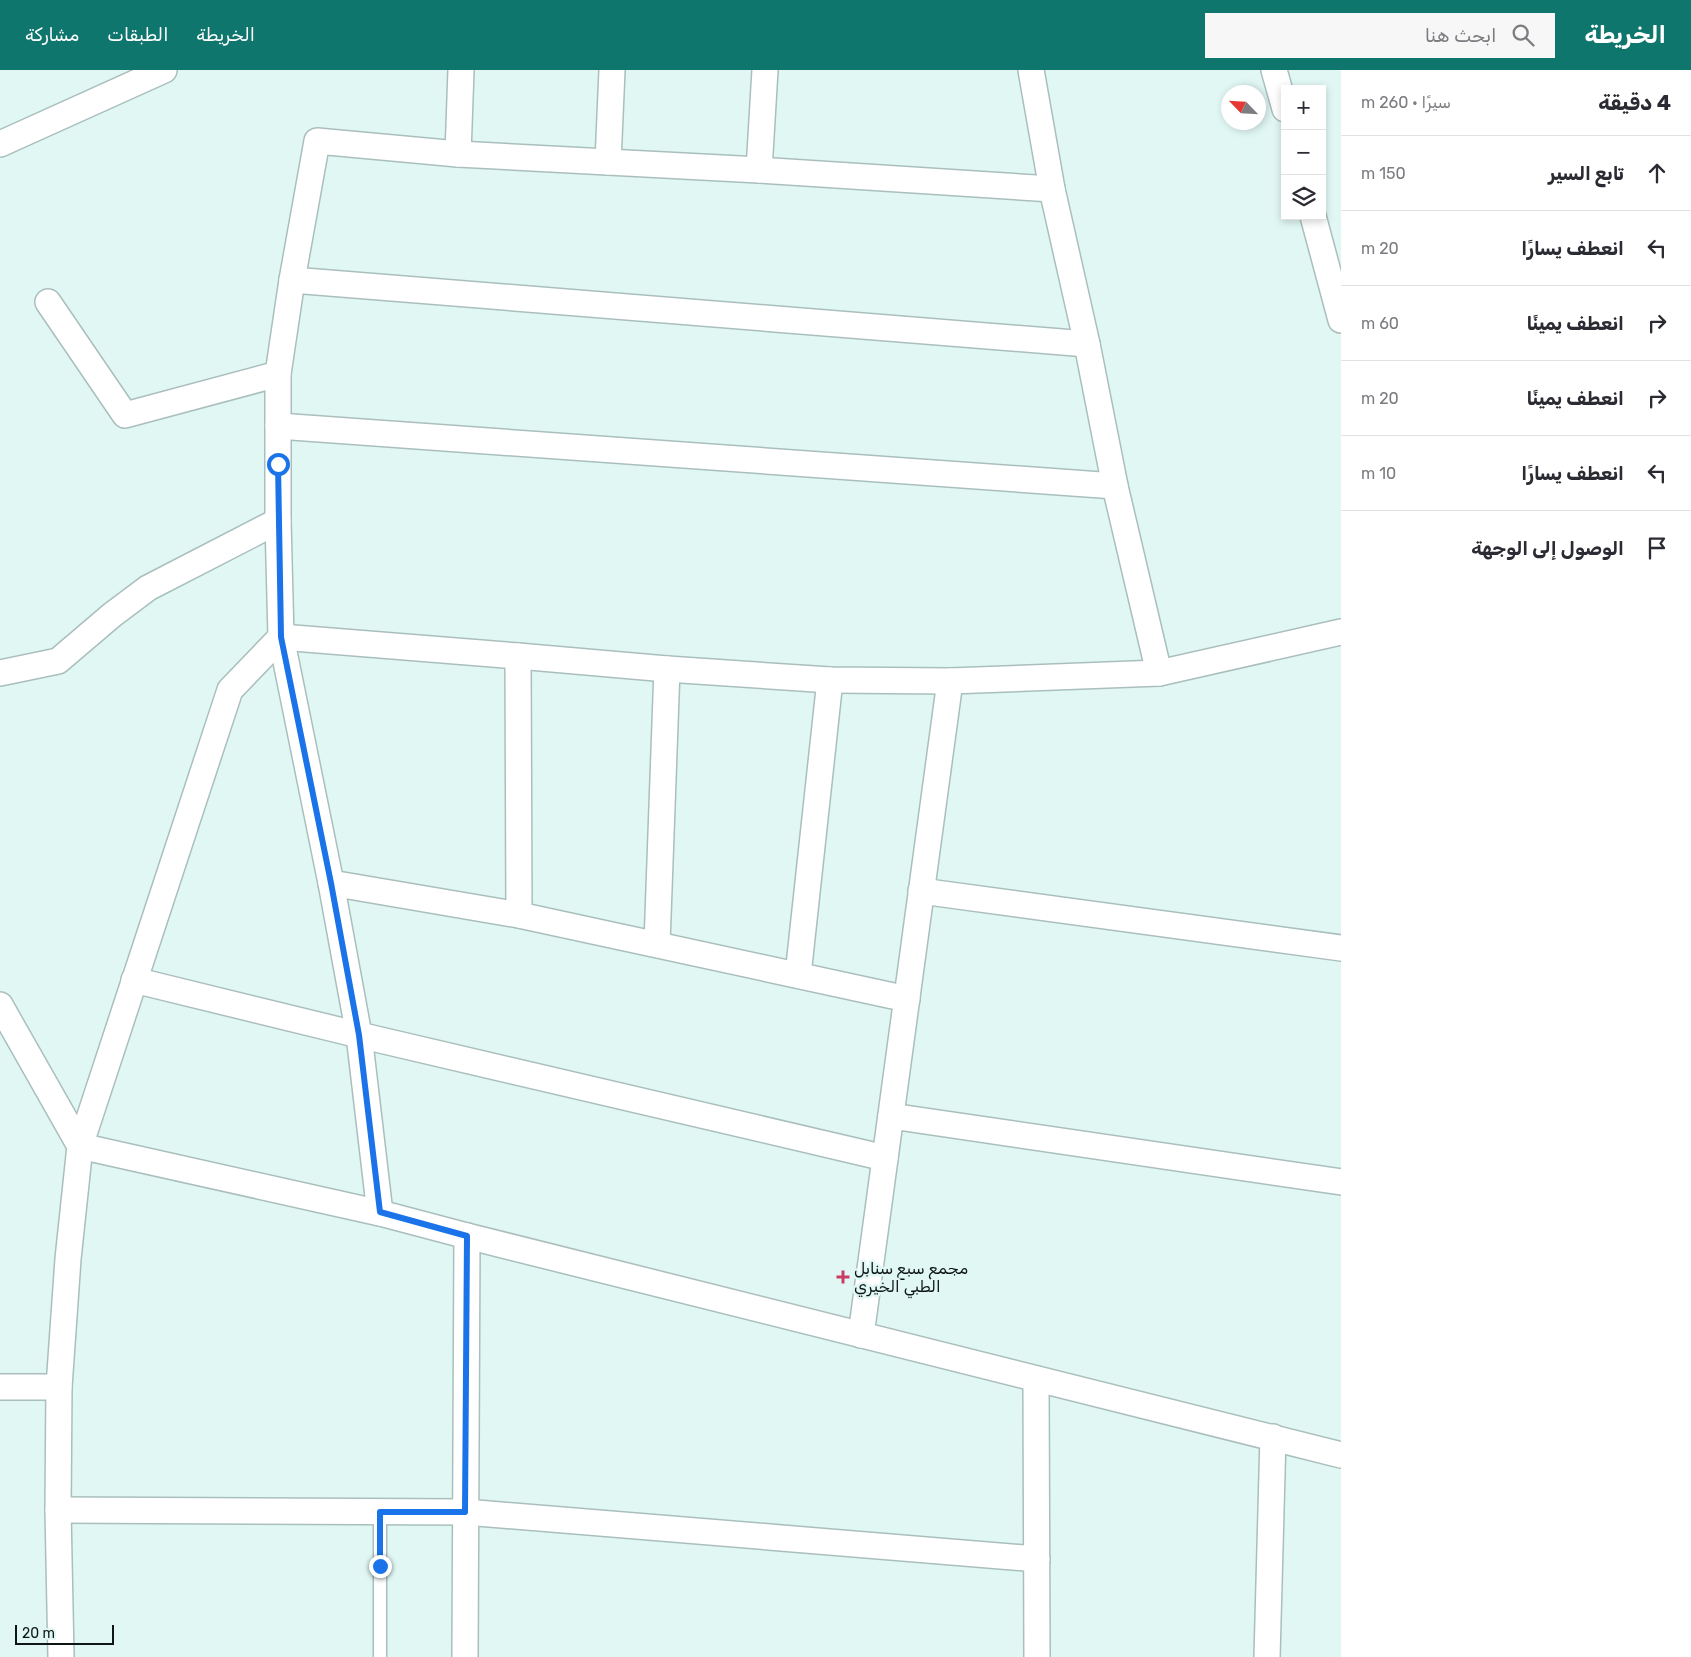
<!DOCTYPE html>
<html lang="ar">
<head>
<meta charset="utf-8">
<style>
  body { margin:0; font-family:Rubik,"Noto Naskh Arabic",sans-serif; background:#f7f7f7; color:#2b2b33; direction:rtl }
  .controls { position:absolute; right:15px; top:15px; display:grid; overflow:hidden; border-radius:0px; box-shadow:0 2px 8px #0003 }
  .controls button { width:45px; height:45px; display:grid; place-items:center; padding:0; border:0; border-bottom:1px solid #e1e1e2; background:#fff; color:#2b2b33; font:25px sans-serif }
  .compass { position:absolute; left:1221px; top:15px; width:45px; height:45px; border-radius:50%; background:#fff; box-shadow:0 2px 8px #0003; rotate:295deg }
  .scale { position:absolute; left:15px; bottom:12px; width:99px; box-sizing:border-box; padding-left:5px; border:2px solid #0e1615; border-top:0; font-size:14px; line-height:18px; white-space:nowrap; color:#0e1615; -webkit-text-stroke:4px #e0f7f4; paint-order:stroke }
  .stop { position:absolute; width:15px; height:15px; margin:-11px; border:4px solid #1a73e8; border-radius:50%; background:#fff }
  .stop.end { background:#1a73e8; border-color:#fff; box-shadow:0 1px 5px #0008 }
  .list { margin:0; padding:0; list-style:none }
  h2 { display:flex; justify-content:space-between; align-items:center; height:65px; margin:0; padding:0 20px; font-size:21px }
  h2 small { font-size:16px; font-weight:400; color:#7c7c81 }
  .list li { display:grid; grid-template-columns:32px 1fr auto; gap:15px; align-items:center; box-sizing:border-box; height:75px; padding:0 20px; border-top:1px solid #e1e1e2 }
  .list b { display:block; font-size:19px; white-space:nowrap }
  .list em { font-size:16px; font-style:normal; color:#7c7c81 }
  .icon { flex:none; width:28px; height:28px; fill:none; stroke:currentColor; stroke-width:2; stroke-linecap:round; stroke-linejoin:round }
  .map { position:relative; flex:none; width:1341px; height:1587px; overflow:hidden; direction:ltr }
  header { display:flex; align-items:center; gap:30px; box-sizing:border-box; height:70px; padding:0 25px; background:#0f766e; color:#fff }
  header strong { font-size:24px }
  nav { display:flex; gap:28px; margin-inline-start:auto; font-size:18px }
  .search { width:350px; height:45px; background:#f7f7f7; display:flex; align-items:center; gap:12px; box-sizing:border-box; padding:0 18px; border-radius:0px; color:#7c7c81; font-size:19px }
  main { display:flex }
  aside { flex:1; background:#fff }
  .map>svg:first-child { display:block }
</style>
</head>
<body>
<header>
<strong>الخريطة</strong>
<div class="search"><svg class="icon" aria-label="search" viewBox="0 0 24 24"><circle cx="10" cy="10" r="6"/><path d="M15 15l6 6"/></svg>ابحث هنا</div>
<nav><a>الخريطة</a><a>الطبقات</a><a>مشاركة</a></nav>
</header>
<main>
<aside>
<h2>4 دقيقة<small>سيرًا · 260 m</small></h2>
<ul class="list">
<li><svg class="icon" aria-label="ahead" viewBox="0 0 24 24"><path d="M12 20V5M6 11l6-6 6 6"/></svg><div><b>تابع السير</b></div><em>150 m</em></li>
<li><svg class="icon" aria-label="left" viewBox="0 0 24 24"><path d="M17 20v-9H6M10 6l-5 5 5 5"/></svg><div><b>انعطف يسارًا</b></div><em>20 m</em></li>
<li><svg class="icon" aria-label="right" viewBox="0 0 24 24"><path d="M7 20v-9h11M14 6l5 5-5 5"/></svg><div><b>انعطف يمينًا</b></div><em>60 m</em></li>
<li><svg class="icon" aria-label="right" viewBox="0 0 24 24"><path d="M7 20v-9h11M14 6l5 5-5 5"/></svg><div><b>انعطف يمينًا</b></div><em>20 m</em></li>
<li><svg class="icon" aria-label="left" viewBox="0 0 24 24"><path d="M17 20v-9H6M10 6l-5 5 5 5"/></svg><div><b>انعطف يسارًا</b></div><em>10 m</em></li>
<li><svg class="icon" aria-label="arrive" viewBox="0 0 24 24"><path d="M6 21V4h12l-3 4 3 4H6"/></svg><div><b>الوصول إلى الوجهة</b></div></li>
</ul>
</aside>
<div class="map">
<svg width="1341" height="1587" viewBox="0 0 1341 1587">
  <rect width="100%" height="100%" fill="#e0f7f4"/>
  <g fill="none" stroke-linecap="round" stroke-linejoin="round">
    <defs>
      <polyline id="service" points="380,1587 380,1442"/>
      <g id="minor">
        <polyline points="1031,0 1052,119 1087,274 1115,416 1159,603"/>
        <polyline points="1274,0 1285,39"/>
        <polyline points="0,74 164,0"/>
        <polyline points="458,84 461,0"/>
        <polyline points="608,92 612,0"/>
        <polyline points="759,100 765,0"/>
        <polyline points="1313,146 1341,250"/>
        <polyline points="292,210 1087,274"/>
        <polyline points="48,232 125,345 278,304"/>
        <polyline points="278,356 1115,416"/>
        <polyline points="518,586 519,845"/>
        <polyline points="0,603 58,591 112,545 148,518 278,451"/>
        <polyline points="331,813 519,845 907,929"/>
        <polyline points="921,821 1341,878"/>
        <polyline points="657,874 667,599"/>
        <polyline points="798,905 830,610"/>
        <polyline points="134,910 359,965 885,1088"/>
        <polyline points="0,935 80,1076 380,1143 467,1166 1341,1385"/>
        <polyline points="891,1046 1341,1112"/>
        <polyline points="380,1143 359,965 331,813 281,567 278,451 278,304 292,210 317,71 458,84 759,100 1052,119"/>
        <polyline points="861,1265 950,611"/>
        <polyline points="1036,1309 1037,1587"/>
        <polyline points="0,1317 59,1317"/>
        <polyline points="58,1440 465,1442 1037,1489"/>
        <polyline points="61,1587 58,1440 59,1317 68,1189 80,1076 230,620 281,567 518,586 667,599 830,610 950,611 1159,603 1341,562"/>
        <polyline points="465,1587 467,1166"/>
        <polyline points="1267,1587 1273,1367"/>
      </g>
    </defs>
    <!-- service casing -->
    <use href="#service" stroke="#aabfbd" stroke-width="15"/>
    <!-- minor casing -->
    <use href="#minor" stroke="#aabfbd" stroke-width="28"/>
    <!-- service -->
    <use href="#service" stroke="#fff" stroke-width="12"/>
    <!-- minor -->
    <use href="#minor" stroke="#fff" stroke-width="25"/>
  </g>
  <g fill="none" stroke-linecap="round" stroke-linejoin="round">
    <!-- route -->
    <polyline stroke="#1a73e8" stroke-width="6" points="278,394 281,567 331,813 359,965 380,1142 467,1166 465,1442 380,1442 380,1496"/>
  </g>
  <!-- markers -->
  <path fill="#ca3c64" stroke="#e0f7f4" stroke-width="2" d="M840.5 1199.5h5v5h5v5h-5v5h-5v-5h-5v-5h5z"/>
  <g text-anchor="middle" stroke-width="5" stroke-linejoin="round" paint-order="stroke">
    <!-- poi labels -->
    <g font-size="16" fill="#0e1615" stroke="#e0f7f4" text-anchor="start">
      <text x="854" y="1204">مجمع سبع سنابل<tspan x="854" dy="18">الطبي الخيري</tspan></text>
    </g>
  </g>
</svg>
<div class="controls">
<button>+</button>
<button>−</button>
<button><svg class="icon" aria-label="layers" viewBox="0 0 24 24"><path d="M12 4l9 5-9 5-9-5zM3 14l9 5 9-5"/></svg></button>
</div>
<svg class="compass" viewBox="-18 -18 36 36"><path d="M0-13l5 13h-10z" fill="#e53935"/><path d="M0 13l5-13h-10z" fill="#7c7c81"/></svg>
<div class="scale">20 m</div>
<div class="stop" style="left:278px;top:394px"></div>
<div class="stop end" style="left:380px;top:1496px"></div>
</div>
</main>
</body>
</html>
